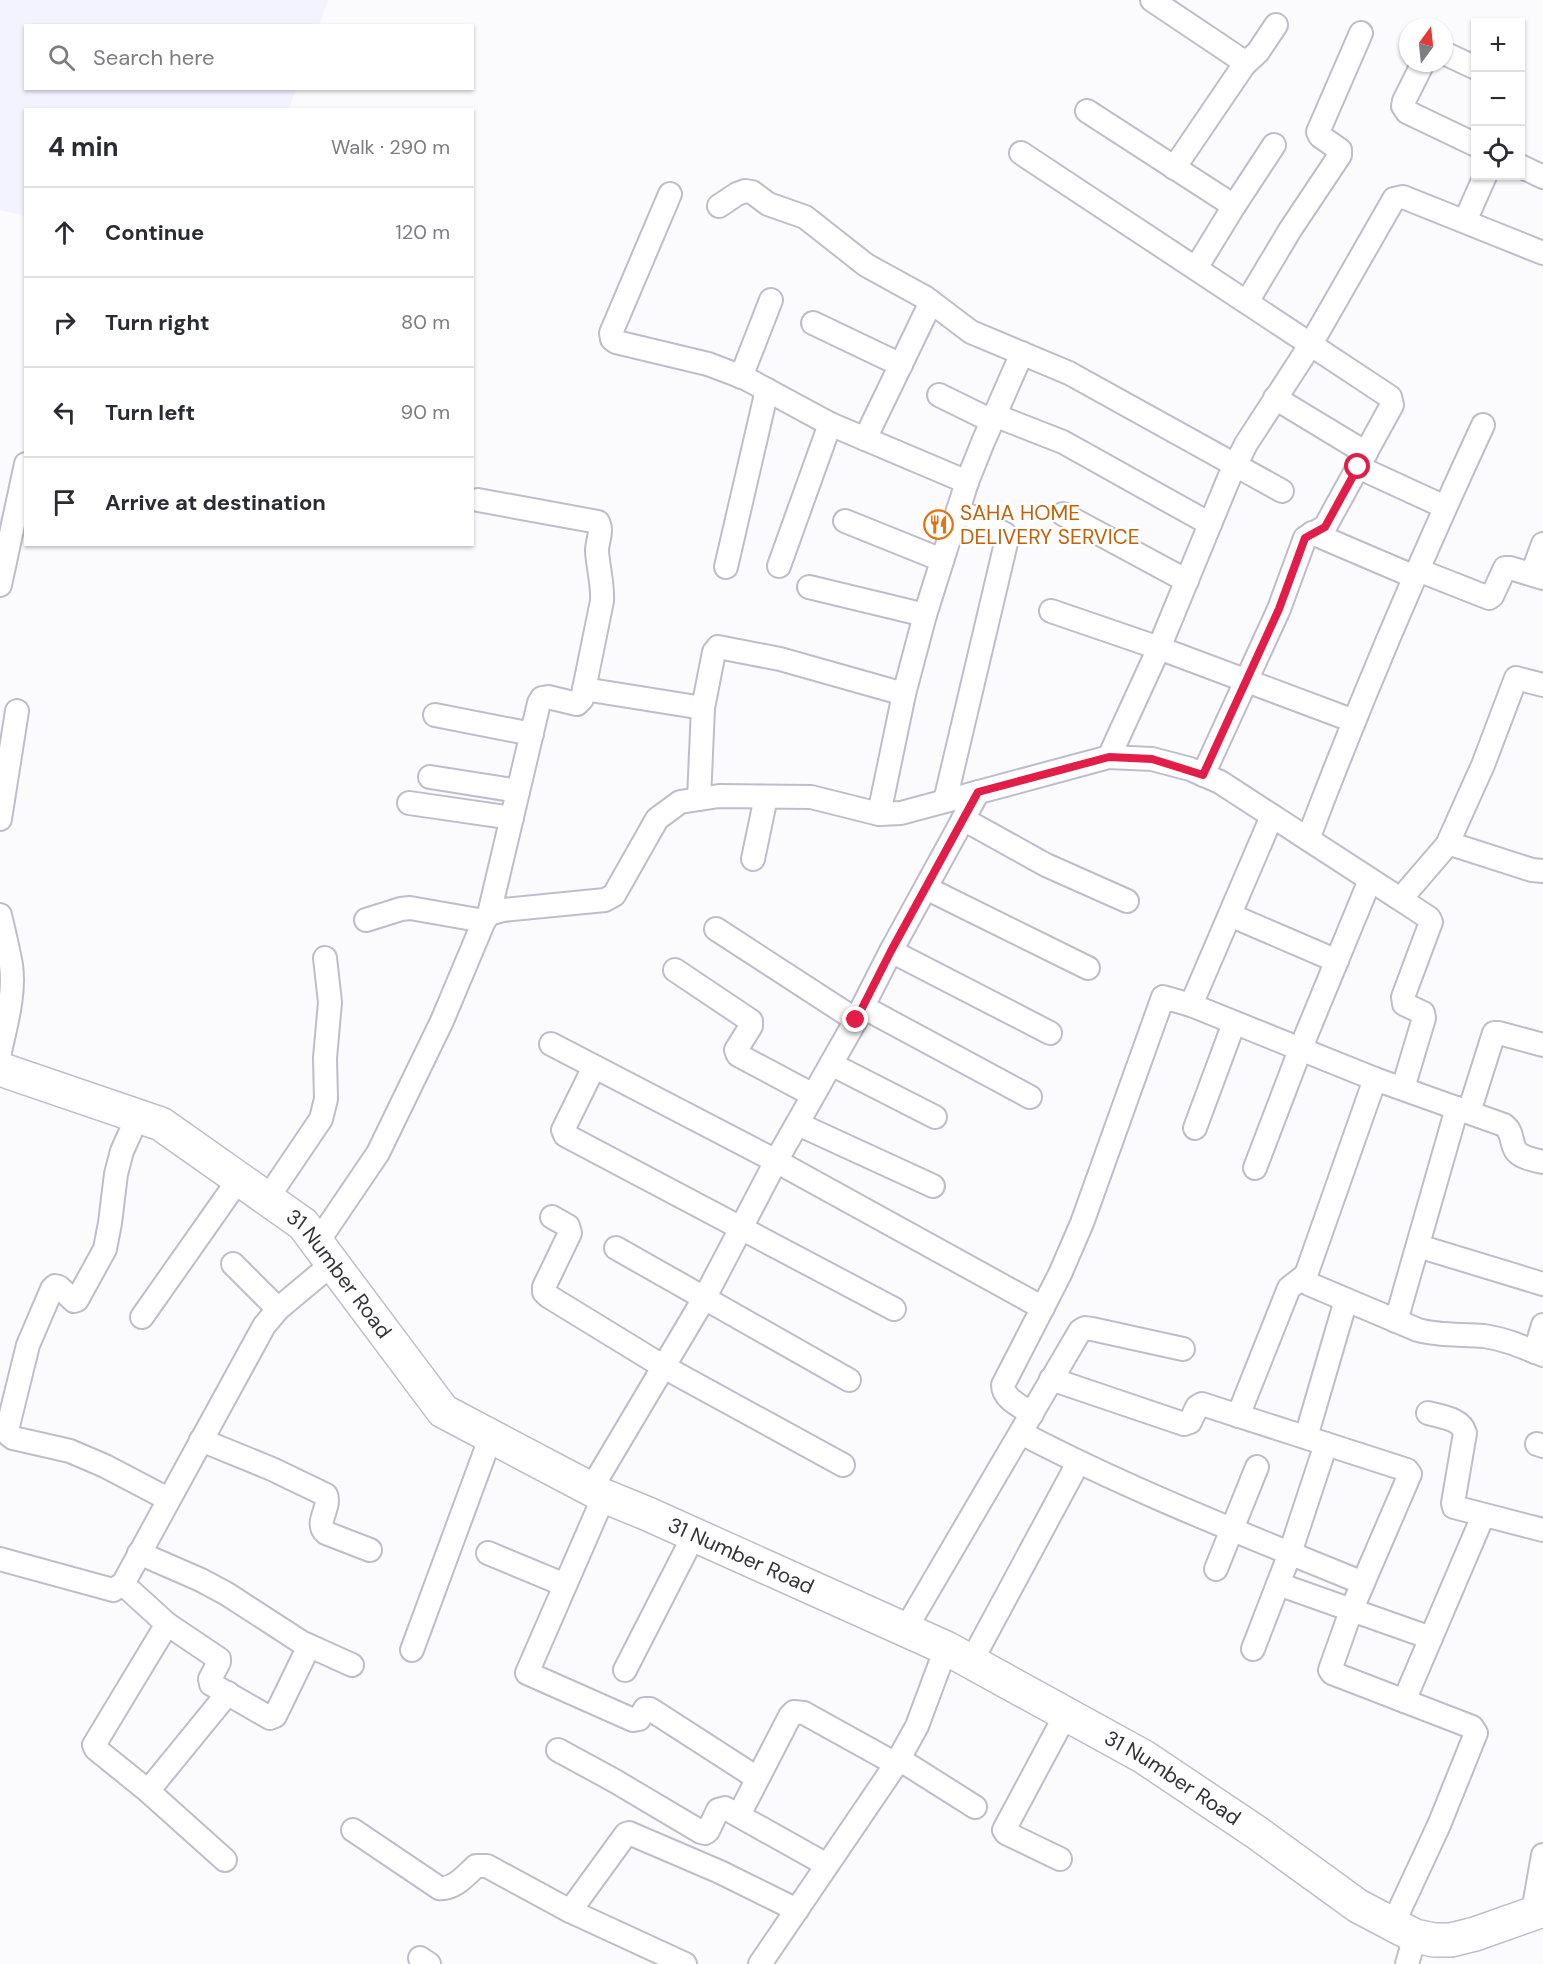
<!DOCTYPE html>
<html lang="en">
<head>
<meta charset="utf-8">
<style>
  body { margin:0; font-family:"DM Sans",sans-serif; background:#f2f2f3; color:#2b2b33 }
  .controls { position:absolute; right:18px; top:18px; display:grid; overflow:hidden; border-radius:0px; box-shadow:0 2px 4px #0004 }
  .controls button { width:54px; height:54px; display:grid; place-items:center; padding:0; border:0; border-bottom:2px solid #e1e1e2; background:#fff; color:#2b2b33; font:30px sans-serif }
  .compass { position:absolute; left:1399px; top:18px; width:54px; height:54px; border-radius:50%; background:#fff; box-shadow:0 2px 4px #0004; rotate:15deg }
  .stop { position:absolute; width:18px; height:18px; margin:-14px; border:4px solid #e11d48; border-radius:50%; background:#fff }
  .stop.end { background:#e11d48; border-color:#fff; box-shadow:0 2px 6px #0008 }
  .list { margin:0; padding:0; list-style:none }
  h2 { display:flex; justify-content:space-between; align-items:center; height:78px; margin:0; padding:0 24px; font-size:26px }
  h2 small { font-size:20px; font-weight:400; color:#7c7c81 }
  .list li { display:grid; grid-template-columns:39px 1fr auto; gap:18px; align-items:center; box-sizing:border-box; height:90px; padding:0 24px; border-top:2px solid #e1e1e2 }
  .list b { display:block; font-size:22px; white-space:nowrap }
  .list em { font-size:20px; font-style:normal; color:#7c7c81 }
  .icon { flex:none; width:33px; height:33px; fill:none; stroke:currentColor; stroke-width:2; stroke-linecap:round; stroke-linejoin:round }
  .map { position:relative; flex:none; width:1543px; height:1964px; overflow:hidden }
  .search { position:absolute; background:#fff; box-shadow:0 2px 4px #0004; left:24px; top:24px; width:450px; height:66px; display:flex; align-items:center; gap:15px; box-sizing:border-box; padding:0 21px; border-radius:0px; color:#7c7c81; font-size:22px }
  .panel { position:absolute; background:#fff; box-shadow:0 2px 4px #0004; left:24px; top:108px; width:450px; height:438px; border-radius:0px }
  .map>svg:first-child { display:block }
</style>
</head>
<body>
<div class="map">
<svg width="1543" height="1964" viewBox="0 0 1543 1964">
  <rect width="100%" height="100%" fill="#fbfbfe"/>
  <!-- built -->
  <polygon fill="#f3f2ff" points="0,0 328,0 319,25 26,26 26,88 296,89 289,109 26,110 25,216 0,210"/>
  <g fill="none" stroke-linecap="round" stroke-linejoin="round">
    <defs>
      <g id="street">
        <polyline points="1152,0 1246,63"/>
        <polyline points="1444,53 1476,68"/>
        <polyline points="1423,63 1404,101 1403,106 1407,112 1476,145"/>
        <polyline points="1087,111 1234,206"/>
        <polyline points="1021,153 1390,397 1392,405 1325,527 1305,538 1279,609 1203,775"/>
        <polyline points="1520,166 1543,177"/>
        <polyline points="1174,168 1244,65 1258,52 1276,25"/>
        <polyline points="670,194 611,333 612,339 616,342 708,364 745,378 830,424 967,482"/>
        <polyline points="719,206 737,194 745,191 752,192 768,204 805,217 866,265 926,298 971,332 1069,373 1282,491"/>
        <polyline points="1465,221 1485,176"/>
        <polyline points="1196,268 1234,206 1274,145"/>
        <polyline points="1247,302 1290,230 1340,155 1340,150 1320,136 1318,132 1361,33"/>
        <polyline points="813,323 901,365"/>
        <polyline points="741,377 771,300"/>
        <polyline points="939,395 992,421"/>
        <polyline points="1275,398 1366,453"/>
        <polyline points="994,415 1063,442 1210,524"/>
        <polyline points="865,439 931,302"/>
        <polyline points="1358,467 1445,507"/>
        <path d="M 478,500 L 598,522 C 603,531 597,541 597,551 C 598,568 603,584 602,601 L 582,699 L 577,704 L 548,697 L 542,698 L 539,703 L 489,914"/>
        <polyline points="1063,514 1187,581"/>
        <polyline points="845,521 942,560"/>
        <polyline points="1312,533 1415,577"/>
        <polyline points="779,566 830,424"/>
        <polyline points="726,567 767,390"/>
        <polyline points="1418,570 1489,598 1492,596 1505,568 1510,568 1543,578"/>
        <polyline points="1532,574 1543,544"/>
        <polyline points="0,585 26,464"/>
        <polyline points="809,587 925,615"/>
        <polyline points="1051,611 1159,648 1354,721"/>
        <polyline points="584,689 703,708 699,799"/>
        <polyline points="703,708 714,652 718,647 780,659 904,694"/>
        <polyline points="435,715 532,734"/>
        <polyline points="1109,757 1159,648 1229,478 1246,444 1311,344 1394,199 1403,197 1543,253"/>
        <polyline points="430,777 518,791"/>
        <polyline points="945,801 1006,543 1005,534 958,510"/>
        <polyline points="409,803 512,818"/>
        <polyline points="879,814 904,694 925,615 967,482 983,442 1022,353"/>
        <polyline points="0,819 17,711"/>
        <polyline points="963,819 1046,865 1127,901"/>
        <path d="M 1308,839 C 1361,699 1420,561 1483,425"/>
        <polyline points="1447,845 1483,765 1516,678 1543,685"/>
        <polyline points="753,859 766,797"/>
        <polyline points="926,888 1088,968"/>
        <polyline points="1397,897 1429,918 1431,922 1403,997 1404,1004 1423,1013 1424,1018 1403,1088"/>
        <path d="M 0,915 C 4,932 8,948 11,965 C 15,994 6,1024 0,1052"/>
        <polyline points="1230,915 1337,961"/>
        <polyline points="366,920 401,909 410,908 484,921"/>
        <polyline points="716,929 856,1020"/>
        <polyline points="891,951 1050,1033"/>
        <polyline points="675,970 751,1021 751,1026 736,1050 738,1055 813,1095"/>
        <polyline points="1191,1005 1272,816"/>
        <polyline points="863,1007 1030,1097"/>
        <polyline points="551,1044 776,1161 1043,1308"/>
        <polyline points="831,1064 935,1117"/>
        <polyline points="594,1067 563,1130 565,1135 894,1309"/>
        <path d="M 1375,1079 L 1306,1275 L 1305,1281 L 1309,1284 L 1418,1330 C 1439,1336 1462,1334 1484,1336 C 1505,1339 1523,1347 1543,1355"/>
        <polyline points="1469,1112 1494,1033 1499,1033 1543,1045"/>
        <polyline points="138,1116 122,1151 116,1174 110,1223 105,1249 77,1300 74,1301 59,1287 55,1286 52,1289 28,1345 7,1430 9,1435 13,1438 70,1451 105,1466 168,1499"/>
        <polyline points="798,1124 933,1186"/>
        <polyline points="1195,1128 1234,1023"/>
        <polyline points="1255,1168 1300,1050 1370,880"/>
        <polyline points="267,1199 321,1119 326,1099 325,1058 330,1002 325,958"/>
        <polyline points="552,1217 568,1226 570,1233 544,1287 544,1292 548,1296 664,1367 843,1465"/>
        <polyline points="317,1243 378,1153 442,1021 484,921 489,914 503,910 605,900 614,895 657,819 680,802 719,796 811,797 879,814 901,813 1109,757 1152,759 1190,769 1220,782 1397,897 1404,895 1447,845 1451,844 1532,870 1543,871"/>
        <polyline points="1418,1246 1543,1284"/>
        <polyline points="616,1248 849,1380"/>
        <polyline points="233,1264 278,1309"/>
        <polyline points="142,1317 239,1179"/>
        <polyline points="1396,1321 1457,1108"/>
        <polyline points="1535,1352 1543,1325"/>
        <polyline points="1051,1379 1184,1424 1190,1422 1197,1407 1202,1404 1407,1470 1410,1474 1351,1611 1330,1670 1332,1673 1472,1727 1476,1733 1439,1825 1392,1926"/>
        <path d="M 1428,1413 C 1441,1417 1461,1418 1465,1433 L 1453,1503 L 1454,1507 L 1543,1530"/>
        <path d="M 1032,1414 C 1021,1406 1003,1399 1003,1385 L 1060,1274 L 1082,1223 L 1163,997 L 1191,1005 L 1375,1079 L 1504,1125 C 1514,1133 1510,1142 1516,1151 C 1522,1158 1534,1160 1543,1162"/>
        <polyline points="1238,1416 1289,1288 1306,1275"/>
        <path d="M 1021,1433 C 1132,1491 1248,1536 1363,1583"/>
        <polyline points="1306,1437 1346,1300"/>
        <path d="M 201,1440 L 272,1469 L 326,1495 C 331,1508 314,1523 326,1533 L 370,1550"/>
        <polyline points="1537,1444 1543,1446"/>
        <polyline points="591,1489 705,1297 776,1161 856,1020 891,951 978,792"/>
        <polyline points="604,1496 527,1673 633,1720 639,1719 645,1709 650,1709 757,1778"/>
        <polyline points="139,1553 201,1580 227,1594 301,1642 352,1665"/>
        <polyline points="488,1553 565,1585"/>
        <polyline points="0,1559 113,1590 123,1584 264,1326 278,1309 333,1263"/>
        <polyline points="1216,1569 1257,1467"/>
        <polyline points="123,1584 167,1624 219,1659 219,1662 210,1679 211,1684 270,1718 275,1716 309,1646"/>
        <polyline points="1278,1584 1431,1638"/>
        <polyline points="167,1624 94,1745 96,1749 148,1791 225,1860"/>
        <polyline points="905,1630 1080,1331 1085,1328 1092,1329 1183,1349"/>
        <polyline points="1253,1649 1290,1553 1326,1444"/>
        <polyline points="412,1650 491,1436"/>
        <polyline points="971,1662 1078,1463"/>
        <polyline points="625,1670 694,1535"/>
        <polyline points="1404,1701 1483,1516"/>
        <polyline points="558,1750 615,1781 701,1832 705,1833 708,1831 718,1810 725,1808 827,1865"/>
        <polyline points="899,1759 975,1807"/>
        <polyline points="148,1791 228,1693"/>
        <polyline points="739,1815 790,1716 794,1712 804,1713 896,1764"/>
        <path d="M 353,1830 L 439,1888 C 454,1890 466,1875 476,1866 L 487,1866 L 570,1911 L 685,1964"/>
        <polyline points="1060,1859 1006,1833 1004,1830 1066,1714"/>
        <polyline points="570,1911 626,1834 629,1833 720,1872 797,1910"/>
        <polyline points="1533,1912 1543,1855"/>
        <polyline points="420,1958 429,1964"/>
        <polyline points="760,1964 896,1764 917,1726 946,1648"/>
        <polyline points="1407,1964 1415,1936"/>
      </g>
      <g id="secondary">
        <path id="s1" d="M 0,1069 L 161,1124 L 303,1224 L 443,1411 L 604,1496 L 648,1514 L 946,1648 L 1144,1757 L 1256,1832 L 1358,1906 L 1415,1936 L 1434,1940 L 1451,1940 L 1475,1934 L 1543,1910"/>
      </g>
    </defs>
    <!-- street casing -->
    <use href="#street" stroke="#bfbdcb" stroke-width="26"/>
    <!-- secondary casing -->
    <use href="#secondary" stroke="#bfbdcb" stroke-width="36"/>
    <!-- street -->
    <use href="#street" stroke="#fff" stroke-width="22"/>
    <!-- secondary -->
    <use href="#secondary" stroke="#fff" stroke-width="33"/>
  </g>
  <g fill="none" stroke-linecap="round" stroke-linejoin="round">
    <!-- route -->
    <polyline stroke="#e11d48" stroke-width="8" points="856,1020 891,951 978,792 1109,757 1152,759 1203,775 1279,609 1305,538 1325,527 1358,467"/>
  </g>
  <!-- icons -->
  <defs>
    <symbol id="restaurant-ring" viewBox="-11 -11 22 22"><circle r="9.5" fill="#fff" stroke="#e8710a" stroke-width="1.5"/><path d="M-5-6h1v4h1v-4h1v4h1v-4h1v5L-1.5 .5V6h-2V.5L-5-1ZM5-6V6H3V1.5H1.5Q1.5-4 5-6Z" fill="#e8710a"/></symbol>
  </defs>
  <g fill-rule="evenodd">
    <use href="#restaurant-ring" x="922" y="508" width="33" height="33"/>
  </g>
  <g text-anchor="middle" stroke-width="4.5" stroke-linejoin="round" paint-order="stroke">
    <!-- food labels -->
    <g font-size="21" fill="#c56008" stroke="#fff" text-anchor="start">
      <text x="960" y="520">SAHA HOME<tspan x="960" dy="24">DELIVERY SERVICE</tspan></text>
    </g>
    <!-- street labels -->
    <g font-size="21" fill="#343339" stroke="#fff">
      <text dy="7" stroke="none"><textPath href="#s1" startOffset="405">31 Number Road</textPath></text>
      <text dy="7" stroke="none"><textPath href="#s1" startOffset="909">31 Number Road</textPath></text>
      <text dy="7" stroke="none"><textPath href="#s1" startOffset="1395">31 Number Road</textPath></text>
    </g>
  </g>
</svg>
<div class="controls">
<button>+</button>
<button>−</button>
<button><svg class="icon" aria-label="locate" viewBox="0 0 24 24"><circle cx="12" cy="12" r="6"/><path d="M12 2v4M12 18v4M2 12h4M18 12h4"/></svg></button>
</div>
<svg class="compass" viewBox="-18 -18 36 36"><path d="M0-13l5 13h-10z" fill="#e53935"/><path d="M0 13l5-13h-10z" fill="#7c7c81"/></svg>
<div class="stop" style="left:1358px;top:467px"></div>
<div class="stop end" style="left:856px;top:1020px"></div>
<div class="search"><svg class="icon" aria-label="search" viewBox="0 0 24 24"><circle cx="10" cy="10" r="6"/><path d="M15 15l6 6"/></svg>Search here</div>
<section class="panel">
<h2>4 min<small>Walk · 290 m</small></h2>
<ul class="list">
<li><svg class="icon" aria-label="ahead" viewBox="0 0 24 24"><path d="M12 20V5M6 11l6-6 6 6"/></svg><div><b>Continue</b></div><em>120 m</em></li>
<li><svg class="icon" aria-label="right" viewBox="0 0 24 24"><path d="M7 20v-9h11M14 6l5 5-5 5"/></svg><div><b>Turn right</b></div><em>80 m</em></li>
<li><svg class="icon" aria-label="left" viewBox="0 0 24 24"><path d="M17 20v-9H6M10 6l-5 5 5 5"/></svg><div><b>Turn left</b></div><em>90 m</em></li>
<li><svg class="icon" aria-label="arrive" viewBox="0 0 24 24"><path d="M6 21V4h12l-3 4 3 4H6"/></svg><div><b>Arrive at destination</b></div></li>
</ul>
</section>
</div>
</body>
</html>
